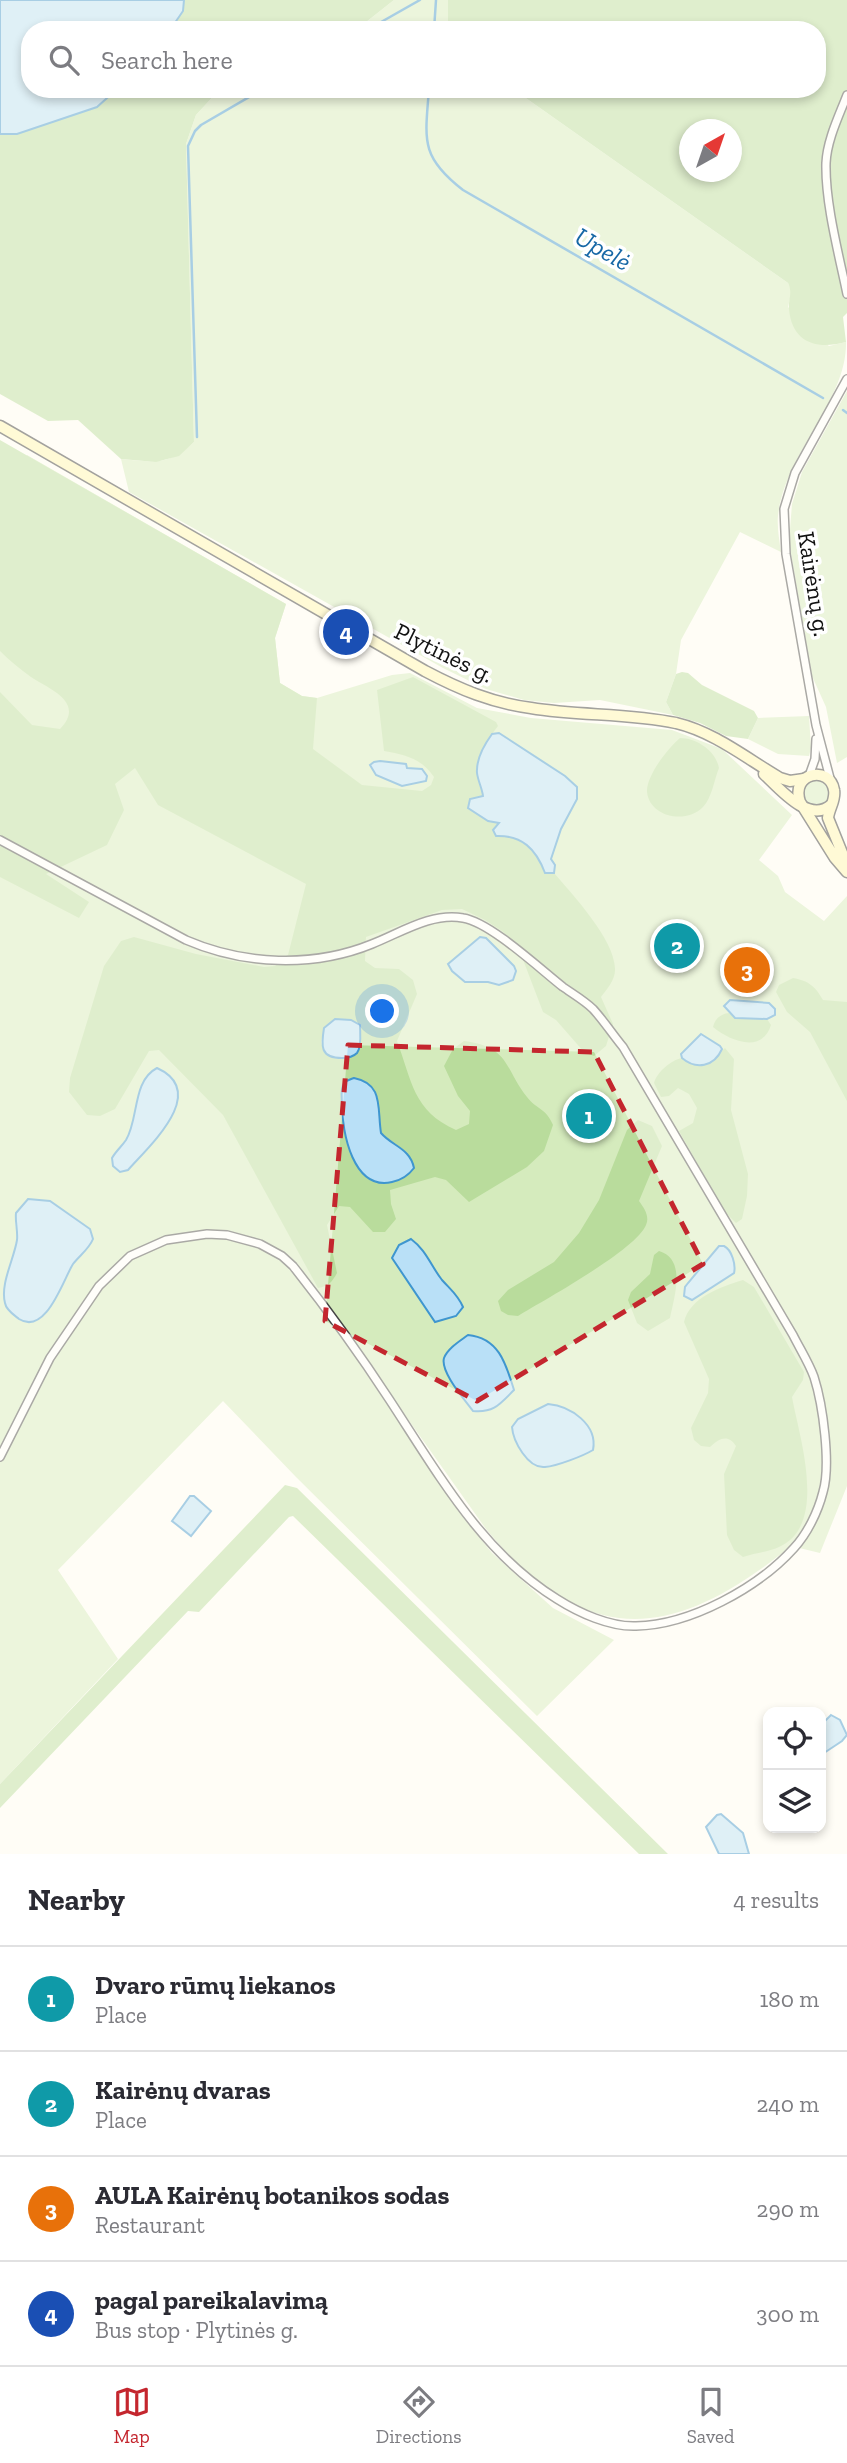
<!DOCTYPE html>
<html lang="en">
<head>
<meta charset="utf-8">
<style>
  body { margin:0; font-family:"Zilla Slab",serif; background:#f2f2f3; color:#2b2b33 }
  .controls { position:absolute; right:21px; bottom:21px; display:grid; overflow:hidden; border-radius:14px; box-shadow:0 4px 10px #0003 }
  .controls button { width:63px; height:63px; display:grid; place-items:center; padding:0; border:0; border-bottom:2px solid #e1e1e2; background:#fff; color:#2b2b33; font:35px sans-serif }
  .compass { position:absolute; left:679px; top:119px; width:63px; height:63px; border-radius:50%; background:#fff; box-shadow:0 4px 10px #0003; rotate:40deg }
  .you { position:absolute; left:383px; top:1012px; width:24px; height:24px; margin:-18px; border:5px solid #fff; border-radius:50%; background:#1a73e8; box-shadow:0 0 0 10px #1a73e833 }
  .badge { display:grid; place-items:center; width:46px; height:46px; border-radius:50%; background:#c4262e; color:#fff; font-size:23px; font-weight:700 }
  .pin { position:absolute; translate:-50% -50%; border:4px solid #fff; box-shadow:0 2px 7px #0006 }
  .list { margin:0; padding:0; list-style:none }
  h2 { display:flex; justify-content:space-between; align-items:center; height:91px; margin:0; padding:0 28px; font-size:30px }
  h2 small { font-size:23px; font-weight:400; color:#7c7c81 }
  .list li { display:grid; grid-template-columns:46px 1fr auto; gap:21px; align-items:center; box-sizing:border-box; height:105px; padding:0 28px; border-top:2px solid #e1e1e2 }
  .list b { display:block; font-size:26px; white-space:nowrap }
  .list p { margin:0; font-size:23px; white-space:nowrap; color:#7c7c81 }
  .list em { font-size:23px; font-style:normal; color:#7c7c81 }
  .icon { flex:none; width:38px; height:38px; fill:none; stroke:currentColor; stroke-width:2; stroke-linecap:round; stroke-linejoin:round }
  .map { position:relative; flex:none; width:847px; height:1854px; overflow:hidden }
  .search { position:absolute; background:#fff; box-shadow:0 4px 10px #0003; left:21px; right:21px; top:21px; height:77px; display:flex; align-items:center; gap:18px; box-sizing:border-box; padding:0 24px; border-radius:28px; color:#7c7c81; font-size:26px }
  .sheet { height:511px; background:#fff }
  nav { display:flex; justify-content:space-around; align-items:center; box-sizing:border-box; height:98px; border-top:2px solid #e1e1e2; background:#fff; font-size:19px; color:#7c7c81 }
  nav a { display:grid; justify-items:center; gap:4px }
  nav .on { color:#c4262e }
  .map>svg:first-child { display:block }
</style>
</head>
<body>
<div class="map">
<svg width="847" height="1854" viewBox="0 0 847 1854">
  <rect width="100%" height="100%" fill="#fffdf5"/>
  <!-- green -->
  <g fill="#d5ebbd" fill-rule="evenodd">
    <polygon points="394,0 448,0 448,25 450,30 356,30"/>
    <path d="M 220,89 L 513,89 L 788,283 L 792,291 L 788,307 L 829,346 L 846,342 C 847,399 789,450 779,509 C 776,523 779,538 781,552 L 740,532 L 681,640 L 676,674 L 666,702 L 673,715 L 600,700 L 554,703 L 524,700 L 486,689 L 443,668 L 129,492 L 121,459 C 155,462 168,466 194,442 L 186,144 L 196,115 Z"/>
    <polygon points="847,391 847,757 837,763 826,707 812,676 789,542 792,504 802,472"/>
    <path d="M 27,455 L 286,604 L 275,638 L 280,683 L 302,696 L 317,698 L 392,675 L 410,673 L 477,708 L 531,718 L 672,730 L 722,749 L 792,815 L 759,860 L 778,876 L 785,892 L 824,921 L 847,896 L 847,1486 L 820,1553 L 791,1546 C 675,1640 588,1652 486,1529 L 316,1290 L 312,1293 L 463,1517 L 492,1553 L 553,1608 L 614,1640 L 537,1716 L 296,1477 L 223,1401 L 58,1570 L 118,1659 L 0,1784 L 0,504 ZM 50,1201 L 90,1229 L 87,1249 L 73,1264 L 50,1308 L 15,1248 L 17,1237 L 15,1220 Z"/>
    <polygon points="809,716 811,748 809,756 778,754 748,739 758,718"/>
    <circle cx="816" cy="793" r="13"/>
  </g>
  <!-- forest -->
  <g fill="#b9dc9c" fill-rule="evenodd">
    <polygon points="184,0 394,0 356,30 170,30 183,11"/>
    <path d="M 448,0 L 847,0 L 847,313 L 843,317 L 846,342 C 817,350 792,343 789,309 C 788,299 793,293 788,283 L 513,89 L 817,89 L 817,30 L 450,30 L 448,25 ZM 690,130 L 732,130 L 732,172 L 690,172 Z"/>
    <polygon points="117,89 220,89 196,115 186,144 194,442 179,456 156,462 121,459 78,420 48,421 0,394 0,134 17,134 97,107"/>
    <path d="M 0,440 L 286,604 L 275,638 L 280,683 L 302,696 L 317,698 L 313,749 L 362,785 L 422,791 L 431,785 L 434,777 C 421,758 405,755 384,751 L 377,690 L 413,677 L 496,722 L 498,726 L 486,742 L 477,774 L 482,787 L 483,797 L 505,836 C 527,841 537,851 544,872 L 554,873 C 573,895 614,939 615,968 C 616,979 607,989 601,997 L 613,1024 L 606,1046 L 594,1056 L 584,1052 L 556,1020 L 543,1012 L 517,944 L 502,931 L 485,920 L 462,909 L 442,910 L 366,937 L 365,961 L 375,968 L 399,969 L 413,980 L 417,994 L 397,1041 C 412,1081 413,1111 456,1130 L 469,1124 L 470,1111 L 458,1096 L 444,1066 L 453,1049 L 464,1041 C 510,1047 504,1068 527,1097 C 537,1110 546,1108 553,1125 L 544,1151 L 527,1167 L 469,1202 L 446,1180 L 435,1177 L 390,1190 L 391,1204 L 396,1219 L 385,1232 L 373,1232 L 350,1207 L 339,1206 L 327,1225 L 337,1273 C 332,1282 329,1286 318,1288 L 223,1115 L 159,1050 L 149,1051 L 115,1109 L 100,1116 L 87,1115 L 69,1092 L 70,1078 L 104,966 L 121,941 L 134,937 L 196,954 L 264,967 L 275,966 L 288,955 L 306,884 L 158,805 L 135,768 L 115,784 L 124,810 L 107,845 L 46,874 L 89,902 L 79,918 L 0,877 L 0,692 L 32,725 L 60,729 C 86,702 49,689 31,677 C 20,669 10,661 0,651 ZM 356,1022 L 360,1026 L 360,1048 L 324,1052 L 321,1042 L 324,1028 ZM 342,1089 L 378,1097 L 377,1106 L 381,1133 L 408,1153 L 365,1175 C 343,1146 342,1124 342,1089 Z"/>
    <polygon points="682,672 688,673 702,685 754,711 758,718 748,739 726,736 700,723 673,715 666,702 676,674"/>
    <path d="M 680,738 C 697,738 716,751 719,768 C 714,780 712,798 703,807 C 687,824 650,818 647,792 C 646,776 668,748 680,738 Z"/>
    <path d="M 793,978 C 809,981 815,986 823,1000 L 847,1002 L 847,1101 L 810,1032 L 787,1012 L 776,992 L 779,985 Z"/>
    <path d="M 729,1013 L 735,1018 L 767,1019 L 771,1025 C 762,1054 730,1041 713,1027 C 715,1019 720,1014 729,1013 Z"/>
    <path d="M 725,1048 L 734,1059 L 731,1110 L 748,1174 L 747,1196 L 742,1219 L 736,1223 L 725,1212 L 679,1131 L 693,1123 L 697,1108 L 689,1094 L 678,1088 L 669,1096 L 661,1097 L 654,1083 C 657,1072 671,1060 682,1058 C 703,1075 710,1061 725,1048 Z"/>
    <path d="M 638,1120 L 652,1126 L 662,1146 L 639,1201 C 644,1208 650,1216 646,1225 C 636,1250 544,1300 518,1316 L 508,1315 L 501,1311 L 498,1301 L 508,1290 L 554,1262 L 579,1233 L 599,1200 L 627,1130 Z"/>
    <path d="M 659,1251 C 687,1259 674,1298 670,1318 L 648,1331 L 637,1323 L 628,1300 L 631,1292 L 650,1274 L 654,1255 Z"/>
    <path d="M 743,1280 L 754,1287 L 804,1372 L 803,1380 L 792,1397 C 799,1436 829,1525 779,1547 C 768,1552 755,1553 743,1557 L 734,1550 L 727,1535 L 724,1474 L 736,1446 C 728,1434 720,1438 710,1447 L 701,1446 L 694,1440 L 691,1428 L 708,1393 L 709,1379 L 684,1322 C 690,1297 721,1287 743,1280 Z"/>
    <polygon points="285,1485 297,1488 668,1854 639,1854 293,1516 289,1517 199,1612 188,1611 0,1808 0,1784"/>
  </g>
  <!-- water -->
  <g fill="#b9e0f7" stroke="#3f96cf" stroke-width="2">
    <polygon points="0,0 184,0 183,11 170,30 30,30 30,89 117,89 97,107 17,134 0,134"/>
    <path d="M 499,733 L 565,776 L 577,787 L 577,799 L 561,829 L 551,859 L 555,865 L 554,873 L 545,873 C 536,849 522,835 496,836 L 493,830 L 499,823 L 488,821 L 468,808 L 470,799 L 483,796 C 482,788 478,781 477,773 C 476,759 484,745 492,734 Z"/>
    <polygon points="380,761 406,764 407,768 422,769 427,776 426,781 402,786 376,775 370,765 374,762"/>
    <polygon points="480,937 486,938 514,966 516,971 513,980 499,985 488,982 465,982 452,971 448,964"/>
    <polygon points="730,1000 769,1003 775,1009 775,1015 767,1019 735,1018 724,1006"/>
    <path d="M 335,1019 L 351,1020 L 360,1025 C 360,1033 362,1047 357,1053 C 353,1057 347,1058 342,1058 C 320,1058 321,1046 324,1028 Z"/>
    <path d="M 701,1034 L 720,1046 L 722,1049 C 714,1067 696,1070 682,1058 L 681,1054 Z"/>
    <path d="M 157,1068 C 210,1092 149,1146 128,1170 L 120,1172 L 113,1166 L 112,1158 C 116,1151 122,1146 126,1140 C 139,1119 132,1081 157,1068 Z"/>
    <path d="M 354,1078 C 384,1084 377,1108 381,1133 C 392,1146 410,1148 414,1168 C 408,1176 402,1180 392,1182 C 353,1191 342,1132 342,1105 C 342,1098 340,1089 344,1083 C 347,1080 349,1080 354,1078 Z"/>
    <path d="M 28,1199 L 50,1201 L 90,1229 L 93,1239 C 89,1249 80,1255 73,1264 C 63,1280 46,1336 19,1319 C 14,1315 6,1310 5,1303 C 0,1284 14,1259 17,1240 C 18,1231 15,1222 16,1213 Z"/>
    <path d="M 411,1239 C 426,1250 431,1266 442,1280 C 451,1290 458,1295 463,1307 L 456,1316 L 435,1322 L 392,1258 L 399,1245 Z"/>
    <path d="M 719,1246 L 724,1246 C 732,1250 736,1265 734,1273 L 692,1300 L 684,1296 L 685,1287 L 688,1283 Z"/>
    <path d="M 468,1335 C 499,1338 506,1364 514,1390 C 500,1404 494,1413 473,1411 C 465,1400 440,1372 444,1358 C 448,1348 460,1341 468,1335 Z"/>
    <path d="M 548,1404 C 571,1406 598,1425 593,1450 C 583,1456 557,1466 545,1467 C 528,1469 513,1441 512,1427 L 518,1419 Z"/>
    <polygon points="190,1496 194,1496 211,1511 191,1536 172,1521"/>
    <polygon points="831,1715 840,1720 847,1735 842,1741 821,1755 821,1725"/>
    <polygon points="721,1814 743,1833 749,1854 719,1854 706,1827 717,1815"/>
  </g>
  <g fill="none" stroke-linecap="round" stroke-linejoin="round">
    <!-- stream -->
    <g stroke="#3f96cf" stroke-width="2.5">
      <polyline points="367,30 420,0"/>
      <polyline points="434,30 436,0"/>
      <path d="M 429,89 C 425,140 420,157 463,190 L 823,398"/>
      <polyline points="843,410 847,413"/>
      <polyline points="197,437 188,146 195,131 201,125 263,89"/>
    </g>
    <defs>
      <g id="street">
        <path d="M 847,95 C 839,116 827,140 826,163 C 825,203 839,255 847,294"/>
        <polyline points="809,776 815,759 816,739"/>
        <polyline points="831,782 816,725 786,554 784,509 795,473 847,379"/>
        <path d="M 0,840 L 186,940 C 244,965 313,968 372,944 C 400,933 432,912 463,918 C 490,922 540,969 563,987 C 573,994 585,1001 593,1009 C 604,1021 613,1035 623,1047 L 793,1335 C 800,1349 809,1363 814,1377 C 823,1405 831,1465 823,1492 C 818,1512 807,1534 794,1548 C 758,1588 690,1625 636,1626 C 610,1627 579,1613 557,1599 C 481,1552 437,1472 389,1399 C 359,1353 327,1309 293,1266 L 282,1256 L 260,1244 L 227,1235 L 207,1234 L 166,1240 L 130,1256 L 99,1286 L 50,1358 L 0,1457"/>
      </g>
      <g id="secondary">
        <path d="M 0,426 L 425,671 C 459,689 492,703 531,708 C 579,716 628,713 676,723 C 714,732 746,758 780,778 L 790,781 L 804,779"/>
        <path d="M 764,774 C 780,789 809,824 831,805"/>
        <path d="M 847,865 L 828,818 C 829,808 836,800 834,790 C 830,765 790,772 800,802 L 835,858 L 847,872"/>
      </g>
    </defs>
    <!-- street casing -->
    <use href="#street" stroke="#444" stroke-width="10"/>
    <!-- secondary casing -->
    <use href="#secondary" stroke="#333" stroke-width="13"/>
    <!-- street -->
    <use href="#street" stroke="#fff" stroke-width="7"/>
    <!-- secondary -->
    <use href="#secondary" stroke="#fff6b0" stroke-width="10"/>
  </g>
  <!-- marked area -->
  <path d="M0 0H847V1854H0ZM 348,1045 L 594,1052 L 703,1264 L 477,1401 L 325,1321 Z" fill="#fffdf5" fill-opacity=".55" fill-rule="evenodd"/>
  <path fill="none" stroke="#c4262e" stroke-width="5" stroke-dasharray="14 9" stroke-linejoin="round" d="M 348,1045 L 594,1052 L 703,1264 L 477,1401 L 325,1321 Z"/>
  <g text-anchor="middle" stroke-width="7" stroke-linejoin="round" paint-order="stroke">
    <!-- street labels -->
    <g font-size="24" fill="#111" stroke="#fff">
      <text transform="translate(814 584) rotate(81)" y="8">Kairėnų g.</text>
      <text transform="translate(444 653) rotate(26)" y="8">Plytinės g.</text>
    </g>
    <!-- water labels -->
    <g font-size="26" font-style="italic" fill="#1768a6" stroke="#fff">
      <text transform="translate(603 249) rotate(30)" y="9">Upelė</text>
    </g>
  </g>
</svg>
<div class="controls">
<button><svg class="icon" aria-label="locate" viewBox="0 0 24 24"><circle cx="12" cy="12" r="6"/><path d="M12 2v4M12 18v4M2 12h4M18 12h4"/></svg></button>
<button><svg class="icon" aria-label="layers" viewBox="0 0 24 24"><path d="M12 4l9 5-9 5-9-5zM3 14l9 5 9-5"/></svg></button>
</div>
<svg class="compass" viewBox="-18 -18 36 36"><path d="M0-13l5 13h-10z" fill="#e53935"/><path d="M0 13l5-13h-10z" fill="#7c7c81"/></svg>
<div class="you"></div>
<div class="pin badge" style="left:589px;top:1116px;background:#0f9aa8">1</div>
<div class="pin badge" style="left:677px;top:946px;background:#0f9aa8">2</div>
<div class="pin badge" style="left:747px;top:970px;background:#e8710a">3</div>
<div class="pin badge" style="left:346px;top:632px;background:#1a4fb4">4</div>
<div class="search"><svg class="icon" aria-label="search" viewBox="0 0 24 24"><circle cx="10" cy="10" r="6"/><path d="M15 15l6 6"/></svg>Search here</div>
</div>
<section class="sheet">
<h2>Nearby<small>4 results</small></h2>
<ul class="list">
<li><span class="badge" style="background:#0f9aa8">1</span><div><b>Dvaro rūmų liekanos</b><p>Place</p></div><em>180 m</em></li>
<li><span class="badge" style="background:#0f9aa8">2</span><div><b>Kairėnų dvaras</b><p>Place</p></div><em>240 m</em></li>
<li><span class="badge" style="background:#e8710a">3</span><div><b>AULA Kairėnų botanikos sodas</b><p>Restaurant</p></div><em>290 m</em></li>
<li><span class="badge" style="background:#1a4fb4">4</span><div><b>pagal pareikalavimą</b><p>Bus stop · Plytinės g.</p></div><em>300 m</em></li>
</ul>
</section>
<nav>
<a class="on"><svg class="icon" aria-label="map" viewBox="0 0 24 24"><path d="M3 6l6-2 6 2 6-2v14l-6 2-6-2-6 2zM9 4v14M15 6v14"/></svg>Map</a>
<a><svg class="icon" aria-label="directions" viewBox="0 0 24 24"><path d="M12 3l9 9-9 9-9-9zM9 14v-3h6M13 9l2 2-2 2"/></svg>Directions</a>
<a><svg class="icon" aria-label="saved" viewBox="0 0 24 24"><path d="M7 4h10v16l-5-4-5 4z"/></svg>Saved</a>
</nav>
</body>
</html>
